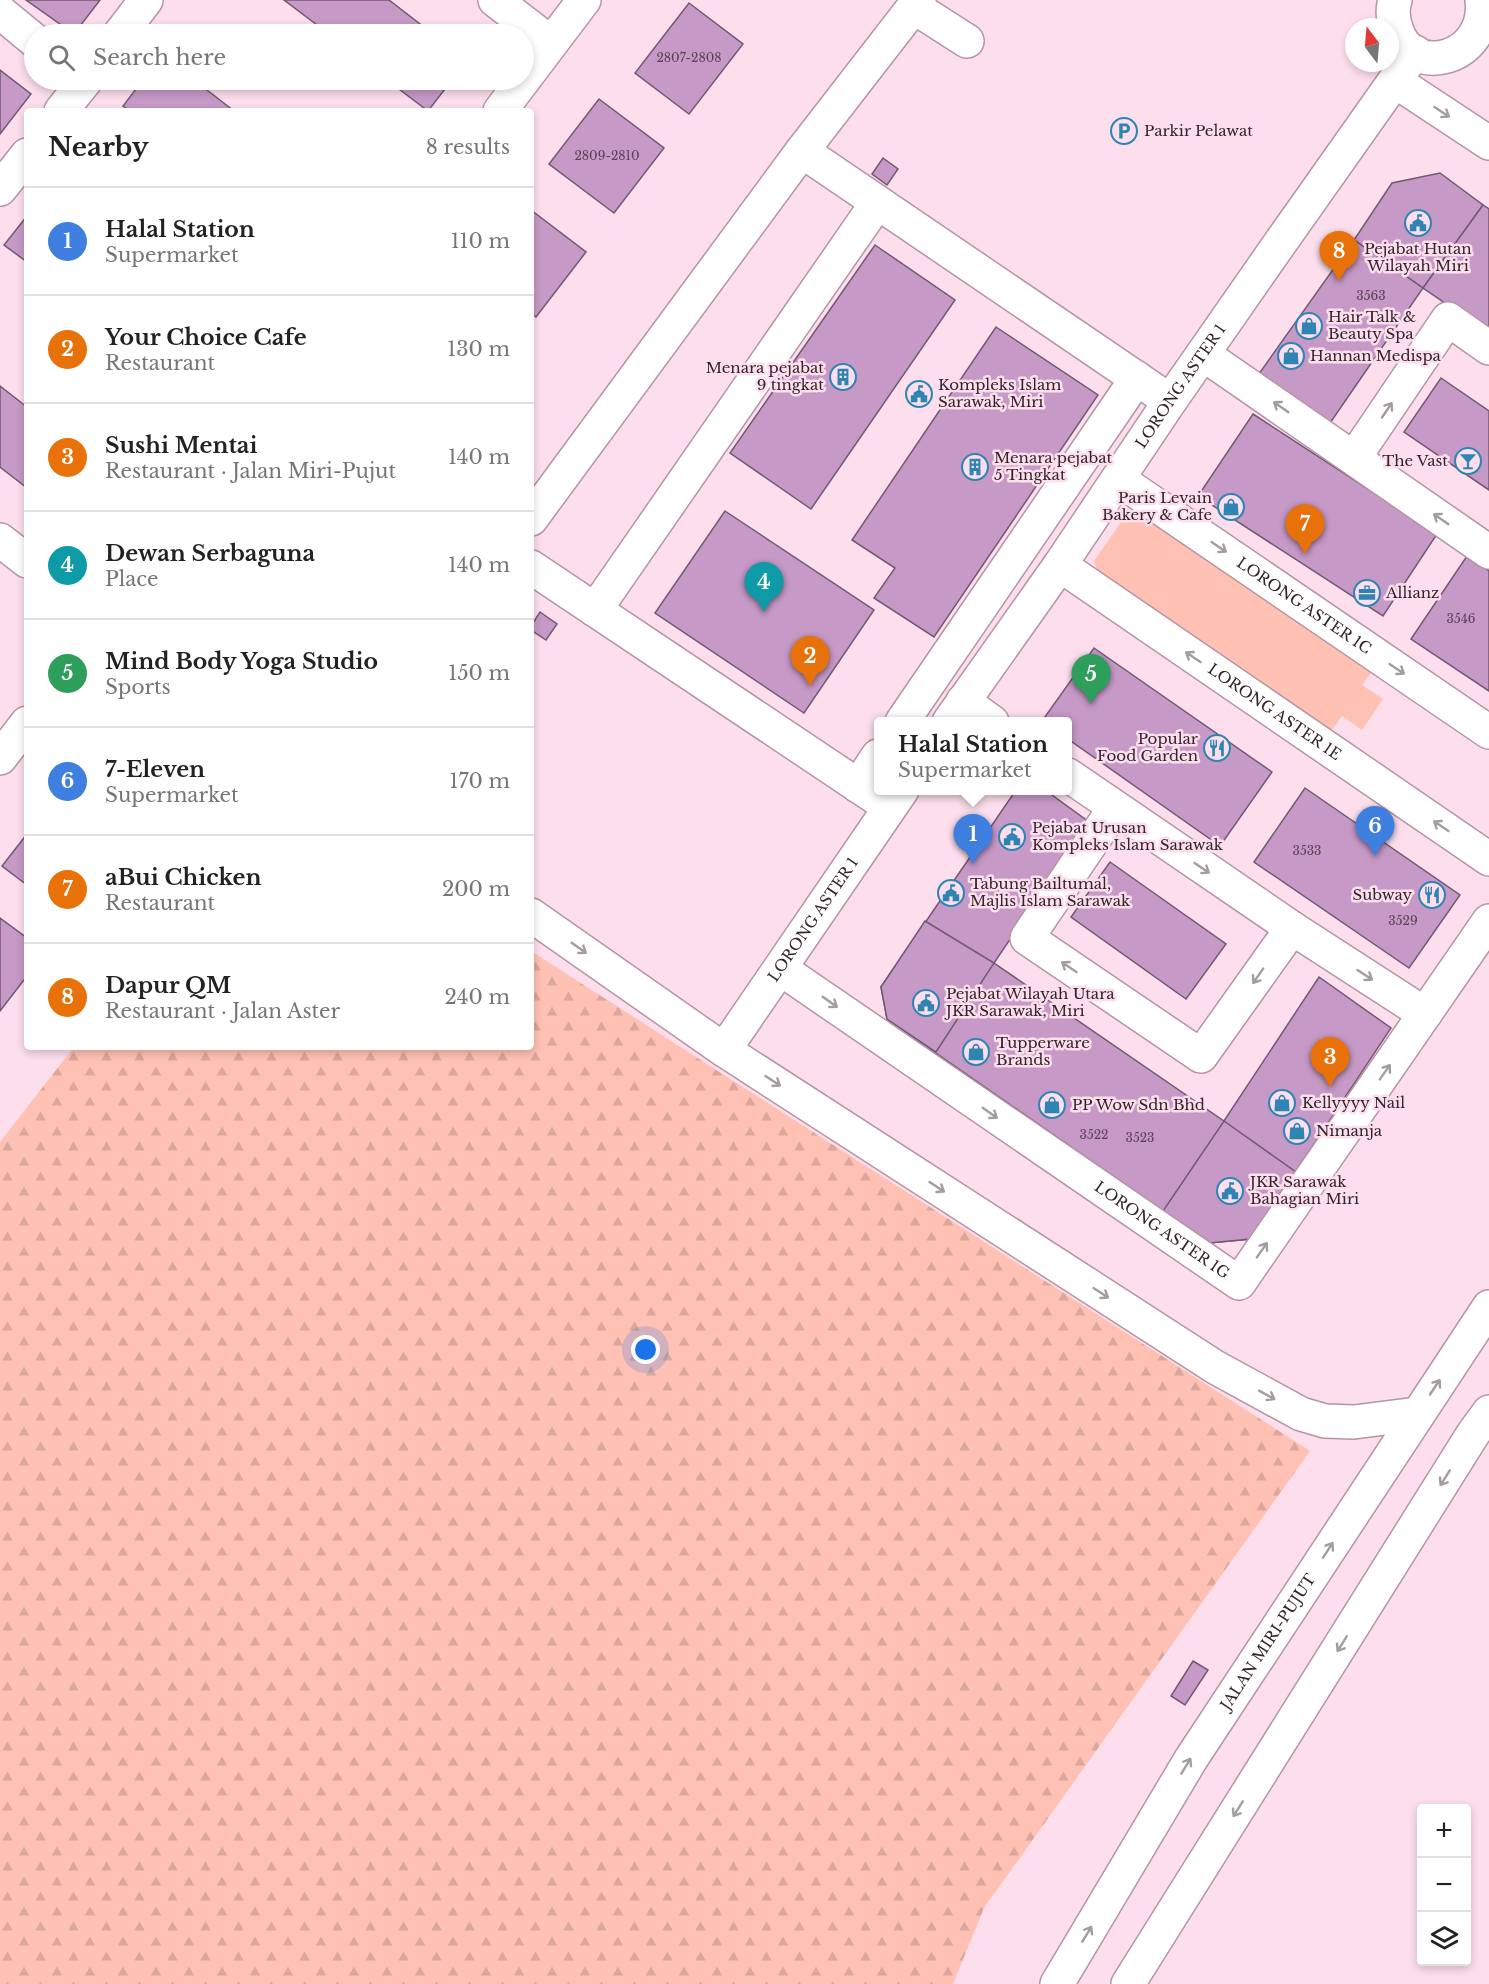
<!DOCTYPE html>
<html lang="en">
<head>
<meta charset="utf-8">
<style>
  body { margin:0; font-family:"Libre Baskerville",serif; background:#f2f2f2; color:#222 }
  .controls { position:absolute; right:18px; bottom:18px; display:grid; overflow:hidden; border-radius:6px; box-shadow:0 3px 9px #0003 }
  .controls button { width:54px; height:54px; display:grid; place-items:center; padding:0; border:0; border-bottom:2px solid #e0e0e0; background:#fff; color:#222; font:30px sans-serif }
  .compass { position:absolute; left:1345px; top:18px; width:54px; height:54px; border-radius:50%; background:#fff; box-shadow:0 3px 9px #0003; rotate:344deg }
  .you { position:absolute; left:646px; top:1350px; width:21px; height:21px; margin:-15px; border:4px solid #fff; border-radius:50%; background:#1a73e8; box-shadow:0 0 0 9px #1a73e833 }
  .badge { display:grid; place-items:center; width:39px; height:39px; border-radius:50%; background:#0f766e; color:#fff; font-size:20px; font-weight:700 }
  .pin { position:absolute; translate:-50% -50px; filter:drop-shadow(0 2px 3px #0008) }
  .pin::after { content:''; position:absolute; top:32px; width:21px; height:18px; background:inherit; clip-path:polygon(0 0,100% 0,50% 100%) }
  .popup { position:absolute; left:874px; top:717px; width:198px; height:78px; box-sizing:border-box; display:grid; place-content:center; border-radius:6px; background:#fff; filter:drop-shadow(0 2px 4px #0005); font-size:20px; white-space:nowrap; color:#767676 }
  .popup b { font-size:22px; color:#222 }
  .popup::after { content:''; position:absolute; left:50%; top:100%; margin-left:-12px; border:12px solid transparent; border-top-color:#fff }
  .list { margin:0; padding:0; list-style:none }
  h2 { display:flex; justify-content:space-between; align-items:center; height:78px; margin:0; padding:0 24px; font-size:26px }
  h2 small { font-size:20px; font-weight:400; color:#767676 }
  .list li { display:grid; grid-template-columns:39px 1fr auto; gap:18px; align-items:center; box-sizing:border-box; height:108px; padding:0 24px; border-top:2px solid #e0e0e0 }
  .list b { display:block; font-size:22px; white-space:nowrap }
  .list p { margin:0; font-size:20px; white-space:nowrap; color:#767676 }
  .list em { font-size:20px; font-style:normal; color:#767676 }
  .icon { flex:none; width:33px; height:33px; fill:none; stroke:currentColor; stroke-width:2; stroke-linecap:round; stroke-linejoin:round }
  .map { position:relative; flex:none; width:1489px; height:1984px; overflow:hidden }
  .search { position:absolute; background:#fff; box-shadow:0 3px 9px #0003; left:24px; top:24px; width:510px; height:66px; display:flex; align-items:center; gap:15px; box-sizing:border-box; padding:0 21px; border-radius:33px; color:#767676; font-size:22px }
  .panel { position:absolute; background:#fff; box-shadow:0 3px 9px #0003; left:24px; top:108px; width:510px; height:942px; border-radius:6px }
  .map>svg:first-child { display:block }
</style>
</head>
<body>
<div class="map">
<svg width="1489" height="1984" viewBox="0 0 1489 1984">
  <defs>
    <pattern id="forest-firs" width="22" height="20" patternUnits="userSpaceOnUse" patternTransform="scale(1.5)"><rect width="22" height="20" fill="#ffc1b4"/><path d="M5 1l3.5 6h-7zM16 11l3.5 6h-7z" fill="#dba69b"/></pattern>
  </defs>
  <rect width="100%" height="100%" fill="#fcdeec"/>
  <!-- forest -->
  <polygon fill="url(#forest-firs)" points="531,951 1310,1451 984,1908 953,1984 0,1984 0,1142 74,1047 531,1047"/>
  <!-- park -->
  <polygon fill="#ffc1b4" points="1139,511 1373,670 1362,685 1383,699 1362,730 1342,716 1331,731 1098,572 1094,561 1126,515"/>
  <!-- building -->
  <g fill="#c699c7" stroke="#715971" stroke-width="1.5">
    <polygon points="26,0 100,0 74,34"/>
    <polygon points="284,0 389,0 433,34 329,34"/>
    <polygon points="689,3 743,44 689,114 635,73"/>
    <polygon points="0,70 31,94 0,134"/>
    <polygon points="143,80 194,80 234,111 130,111 123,106"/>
    <polygon points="387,80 452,80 428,111"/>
    <polygon points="599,99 664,148 614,213 549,164"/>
    <polygon points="883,158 898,169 887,185 872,174"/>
    <polygon points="1440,173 1483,205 1423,288 1354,240 1392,183"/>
    <polygon points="1483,205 1489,209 1489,333 1423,288"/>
    <polygon points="531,210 586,252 536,317 531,313"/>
    <polygon points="27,216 27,262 4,245"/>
    <polygon points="1354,240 1423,288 1328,426 1256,378"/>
    <polygon points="875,245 955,300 811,509 730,453"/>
    <polygon points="996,327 1098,395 934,637 874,598 895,568 852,540"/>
    <polygon points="1441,378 1489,411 1489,490 1404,432"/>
    <polygon points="0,386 27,407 27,488 0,467"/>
    <polygon points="1253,414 1437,534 1383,616 1198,496"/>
    <polygon points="725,511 874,610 804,713 655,613"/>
    <polygon points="1467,556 1489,571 1489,691 1411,639"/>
    <polygon points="540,612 557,624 546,640 531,630 531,626"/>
    <polygon points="1094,648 1272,772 1220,846 1068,739 1068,722 1042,721"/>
    <polygon points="1305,788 1460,895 1409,968 1254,862"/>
    <polygon points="1016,790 1045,790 1089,822 994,963 1224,1121 1319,977 1391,1028 1251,1239 1209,1243 887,1019 881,987"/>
    <polygon points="27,834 27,885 2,866"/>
    <polygon points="1110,862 1226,944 1186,999 1071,917"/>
    <polygon points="0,918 27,938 27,976 0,1011"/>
    <polygon points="925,921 994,963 936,1052 887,1019 881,987"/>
    <polygon points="1224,1121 1296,1172 1251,1239 1209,1243 1163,1211"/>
    <polygon points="1193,1661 1208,1670 1185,1705 1171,1696"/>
  </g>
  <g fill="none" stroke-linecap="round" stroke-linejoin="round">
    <defs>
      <g id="minor">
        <polyline points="495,0 551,43"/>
        <path d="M 1395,0 C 1392,9 1393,19 1396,28 C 1411,81 1489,59 1482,0"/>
        <polyline points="914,7 967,41"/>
        <polyline points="0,12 34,40"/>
        <polyline points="120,34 146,0"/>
        <polyline points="1395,81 1489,143"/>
        <polyline points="61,111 86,80"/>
        <polyline points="500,111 584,0"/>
        <polyline points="802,151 1170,401"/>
        <polyline points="0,189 27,155"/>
        <polyline points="1203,354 1489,552"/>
        <polyline points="1354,458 1448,319 1489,348"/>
        <path id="s1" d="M 1118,479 L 1489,732"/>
        <polyline points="531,519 802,151 919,0"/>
        <polyline points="0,540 27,561"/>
        <path id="s2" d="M 1060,565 L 1489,859"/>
        <polyline points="531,567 890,807"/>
        <polyline points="595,610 877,203"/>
        <polyline points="963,701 992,722"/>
        <polyline points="902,722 1137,378"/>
        <path id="s3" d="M 949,722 L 1060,565 L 1170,401 L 1278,246 L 1415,52"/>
        <polyline points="0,758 27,723"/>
        <polyline points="1068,775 1292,928 1425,1014"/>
        <polyline points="858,786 878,756"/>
        <polyline points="1114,809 1027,938 1201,1056 1292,928"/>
        <polyline points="531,915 724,1050 1215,1367 1301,1414 1325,1421 1354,1422 1417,1414"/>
        <path id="s4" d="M 781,969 L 1239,1283 L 1489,921"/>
        <path id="s5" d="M 724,1050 L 902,790"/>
      </g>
      <g id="highway">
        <path id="s6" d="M 1057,1984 L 1191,1759 L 1489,1307"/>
        <polyline points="1128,1984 1473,1434 1489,1412"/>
      </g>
    </defs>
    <!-- minor casing -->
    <use href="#minor" stroke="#b794a5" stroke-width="36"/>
    <!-- highway casing -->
    <use href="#highway" stroke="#b794a5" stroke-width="36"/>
    <!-- minor -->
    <use href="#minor" stroke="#fff" stroke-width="33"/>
    <!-- highway -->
    <use href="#highway" stroke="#fff" stroke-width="33"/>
  </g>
  <!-- one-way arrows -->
  <defs><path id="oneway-shaft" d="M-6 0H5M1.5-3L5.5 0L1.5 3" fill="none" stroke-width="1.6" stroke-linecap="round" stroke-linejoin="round" transform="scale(1.5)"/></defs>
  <g stroke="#a39da0">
    <use href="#oneway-shaft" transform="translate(1442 112) rotate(34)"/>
    <use href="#oneway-shaft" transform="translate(1281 407) rotate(-145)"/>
    <use href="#oneway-shaft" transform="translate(1387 410) rotate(-56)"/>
    <use href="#oneway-shaft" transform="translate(1441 519) rotate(-145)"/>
    <use href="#oneway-shaft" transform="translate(1219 547) rotate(34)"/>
    <use href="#oneway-shaft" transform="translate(1193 657) rotate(-146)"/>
    <use href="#oneway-shaft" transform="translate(1397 669) rotate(34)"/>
    <use href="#oneway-shaft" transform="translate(1441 826) rotate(-146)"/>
    <use href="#oneway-shaft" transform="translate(1202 868) rotate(34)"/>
    <use href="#oneway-shaft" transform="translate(579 948) rotate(35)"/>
    <use href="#oneway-shaft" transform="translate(1069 967) rotate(-146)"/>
    <use href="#oneway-shaft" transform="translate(1365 975) rotate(33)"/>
    <use href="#oneway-shaft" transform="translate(1258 976) rotate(125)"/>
    <use href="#oneway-shaft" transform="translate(830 1002) rotate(35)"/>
    <use href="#oneway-shaft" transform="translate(1385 1072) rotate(-55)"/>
    <use href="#oneway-shaft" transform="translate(773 1081) rotate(33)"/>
    <use href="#oneway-shaft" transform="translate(990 1113) rotate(35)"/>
    <use href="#oneway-shaft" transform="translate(937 1187) rotate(33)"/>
    <use href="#oneway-shaft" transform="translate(1262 1250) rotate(-55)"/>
    <use href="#oneway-shaft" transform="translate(1101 1293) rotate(33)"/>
    <use href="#oneway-shaft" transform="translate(1435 1387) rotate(-56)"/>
    <use href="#oneway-shaft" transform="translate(1267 1395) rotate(29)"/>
    <use href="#oneway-shaft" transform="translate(1445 1478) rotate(122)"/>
    <use href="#oneway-shaft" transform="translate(1328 1550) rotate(-57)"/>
    <use href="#oneway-shaft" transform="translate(1342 1644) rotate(122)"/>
    <use href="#oneway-shaft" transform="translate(1186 1766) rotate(-59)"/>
    <use href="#oneway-shaft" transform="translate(1238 1809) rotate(122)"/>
    <use href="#oneway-shaft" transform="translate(1087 1934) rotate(-59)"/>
  </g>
  <!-- icons -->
  <defs>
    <symbol id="parking-ring" viewBox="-11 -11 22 22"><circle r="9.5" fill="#fcdeec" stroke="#2e85b4" stroke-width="1.5"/><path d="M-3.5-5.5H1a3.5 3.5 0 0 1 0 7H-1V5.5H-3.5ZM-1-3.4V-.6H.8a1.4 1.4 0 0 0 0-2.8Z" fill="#2e85b4"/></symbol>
    <symbol id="civic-ring" viewBox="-11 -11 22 22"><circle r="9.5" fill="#fcdeec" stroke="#2e85b4" stroke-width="1.5"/><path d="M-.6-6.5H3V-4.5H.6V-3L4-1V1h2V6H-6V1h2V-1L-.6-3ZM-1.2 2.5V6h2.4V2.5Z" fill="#2e85b4"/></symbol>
    <symbol id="shop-ring" viewBox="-11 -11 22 22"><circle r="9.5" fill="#fcdeec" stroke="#2e85b4" stroke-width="1.5"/><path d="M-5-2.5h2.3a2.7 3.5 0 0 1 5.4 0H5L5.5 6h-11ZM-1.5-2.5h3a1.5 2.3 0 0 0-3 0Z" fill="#2e85b4"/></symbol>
    <symbol id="building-ring" viewBox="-11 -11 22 22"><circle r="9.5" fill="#fcdeec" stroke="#2e85b4" stroke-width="1.5"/><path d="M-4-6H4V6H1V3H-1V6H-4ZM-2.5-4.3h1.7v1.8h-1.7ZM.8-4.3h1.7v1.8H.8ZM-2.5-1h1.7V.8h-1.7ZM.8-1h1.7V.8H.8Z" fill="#2e85b4"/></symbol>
    <symbol id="bar-ring" viewBox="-11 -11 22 22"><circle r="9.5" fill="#fcdeec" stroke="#2e85b4" stroke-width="1.5"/><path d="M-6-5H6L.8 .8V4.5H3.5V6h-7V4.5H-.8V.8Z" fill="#2e85b4"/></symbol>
    <symbol id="office-ring" viewBox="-11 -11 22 22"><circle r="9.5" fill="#fcdeec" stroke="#2e85b4" stroke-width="1.5"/><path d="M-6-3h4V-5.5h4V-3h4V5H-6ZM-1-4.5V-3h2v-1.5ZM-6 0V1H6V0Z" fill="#2e85b4"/></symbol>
    <symbol id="restaurant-ring" viewBox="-11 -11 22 22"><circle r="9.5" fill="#fcdeec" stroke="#2e85b4" stroke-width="1.5"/><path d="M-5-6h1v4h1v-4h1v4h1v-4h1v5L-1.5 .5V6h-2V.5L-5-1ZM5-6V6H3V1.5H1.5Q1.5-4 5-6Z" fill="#2e85b4"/></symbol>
  </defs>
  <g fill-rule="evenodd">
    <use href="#parking-ring" x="1109" y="116" width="30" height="30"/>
    <use href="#civic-ring" x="1403" y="208" width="30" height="30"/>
    <use href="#shop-ring" x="1294" y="311" width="30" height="30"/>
    <use href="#shop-ring" x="1276" y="341" width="30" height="30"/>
    <use href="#building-ring" x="828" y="362" width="30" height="30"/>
    <use href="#civic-ring" x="904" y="379" width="30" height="30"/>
    <use href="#bar-ring" x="1453" y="446" width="30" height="30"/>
    <use href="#building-ring" x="960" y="452" width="30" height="30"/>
    <use href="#shop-ring" x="1216" y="492" width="30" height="30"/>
    <use href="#office-ring" x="1352" y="578" width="30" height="30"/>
    <use href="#restaurant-ring" x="1202" y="733" width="30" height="30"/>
    <use href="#civic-ring" x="997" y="822" width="30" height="30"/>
    <use href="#civic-ring" x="936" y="878" width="30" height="30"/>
    <use href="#restaurant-ring" x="1417" y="880" width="30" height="30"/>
    <use href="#civic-ring" x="911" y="988" width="30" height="30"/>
    <use href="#shop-ring" x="961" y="1037" width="30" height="30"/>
    <use href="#shop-ring" x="1267" y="1088" width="30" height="30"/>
    <use href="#shop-ring" x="1037" y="1090" width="30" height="30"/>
    <use href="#shop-ring" x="1282" y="1116" width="30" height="30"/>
    <use href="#civic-ring" x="1215" y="1176" width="30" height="30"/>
  </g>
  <g text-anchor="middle" stroke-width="5" stroke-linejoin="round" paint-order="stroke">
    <!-- number labels -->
    <g font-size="12" fill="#584253">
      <text x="689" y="62">2807-2808</text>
      <text x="607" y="160">2809-2810</text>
      <text x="1371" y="300">3563</text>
      <text x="1461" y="623">3546</text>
      <text x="1307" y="855">3533</text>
      <text x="1403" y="925">3529</text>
      <text x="1094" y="1139">3522</text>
      <text x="1140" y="1142">3523</text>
    </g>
    <!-- poi labels -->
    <g font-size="15" fill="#33252c" stroke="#fcdeec" text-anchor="start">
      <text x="1144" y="136">Parkir Pelawat</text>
      <text x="1418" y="254" text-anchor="middle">Pejabat Hutan<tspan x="1418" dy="17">Wilayah Miri</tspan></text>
      <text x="1328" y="322">Hair Talk &amp;<tspan x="1328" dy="17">Beauty Spa</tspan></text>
      <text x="1310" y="361">Hannan Medispa</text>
      <text x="824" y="373" text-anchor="end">Menara pejabat<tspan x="824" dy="17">9 tingkat</tspan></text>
      <text x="938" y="390">Kompleks Islam<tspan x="938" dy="17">Sarawak, Miri</tspan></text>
      <text x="994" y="463">Menara pejabat<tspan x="994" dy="17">5 Tingkat</tspan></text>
      <text x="1448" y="466" text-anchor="end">The Vast</text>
      <text x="1212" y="503" text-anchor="end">Paris Levain<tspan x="1212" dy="17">Bakery &amp; Cafe</tspan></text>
      <text x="1386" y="598">Allianz</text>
      <text x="1198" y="744" text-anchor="end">Popular<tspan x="1198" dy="17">Food Garden</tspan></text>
      <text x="1032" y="833">Pejabat Urusan<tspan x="1032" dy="17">Kompleks Islam Sarawak</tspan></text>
      <text x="970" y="889">Tabung Bailtumal,<tspan x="970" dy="17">Majlis Islam Sarawak</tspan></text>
      <text x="1412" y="900" text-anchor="end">Subway</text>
      <text x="946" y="999">Pejabat Wilayah Utara<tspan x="946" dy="17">JKR Sarawak, Miri</tspan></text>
      <text x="996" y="1048">Tupperware<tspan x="996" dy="17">Brands</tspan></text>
      <text x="1302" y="1108">Kellyyyy Nail</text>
      <text x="1072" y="1110">PP Wow Sdn Bhd</text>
      <text x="1316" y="1136">Nimanja</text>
      <text x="1250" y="1187">JKR Sarawak<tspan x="1250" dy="17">Bahagian Miri</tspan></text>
    </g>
    <!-- street labels -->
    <g font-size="15" fill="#33252c" stroke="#fcdeec">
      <text dy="5" stroke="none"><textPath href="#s3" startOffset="408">LORONG ASTER 1</textPath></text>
      <text dy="5" stroke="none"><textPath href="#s1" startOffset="225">LORONG ASTER 1C</textPath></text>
      <text dy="5" stroke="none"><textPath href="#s2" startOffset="260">LORONG ASTER 1E</textPath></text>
      <text dy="5" stroke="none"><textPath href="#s5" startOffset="158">LORONG ASTER 1</textPath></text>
      <text dy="5" stroke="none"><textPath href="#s4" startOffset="462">LORONG ASTER 1G</textPath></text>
      <text dy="5" stroke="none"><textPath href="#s6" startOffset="402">JALAN MIRI-PUJUT</textPath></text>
    </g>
  </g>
</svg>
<div class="controls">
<button>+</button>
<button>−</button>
<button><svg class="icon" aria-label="layers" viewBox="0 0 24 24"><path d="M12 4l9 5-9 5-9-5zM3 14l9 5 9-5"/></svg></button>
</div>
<svg class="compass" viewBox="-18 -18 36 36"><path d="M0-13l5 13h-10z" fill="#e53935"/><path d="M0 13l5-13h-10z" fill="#767676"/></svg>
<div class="you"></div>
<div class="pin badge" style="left:973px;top:864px;background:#3f7fe0">1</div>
<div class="popup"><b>Halal Station</b>Supermarket</div>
<div class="pin badge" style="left:810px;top:686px;background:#e8710a">2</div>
<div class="pin badge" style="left:1330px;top:1087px;background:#e8710a">3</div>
<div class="pin badge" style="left:764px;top:612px;background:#0f9aa8">4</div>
<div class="pin badge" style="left:1091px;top:704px;background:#2e9e5b">5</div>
<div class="pin badge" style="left:1375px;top:856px;background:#3f7fe0">6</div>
<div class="pin badge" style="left:1305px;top:554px;background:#e8710a">7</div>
<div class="pin badge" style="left:1339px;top:281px;background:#e8710a">8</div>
<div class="search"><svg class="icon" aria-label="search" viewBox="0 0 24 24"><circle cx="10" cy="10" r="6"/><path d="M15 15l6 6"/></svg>Search here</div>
<section class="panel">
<h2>Nearby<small>8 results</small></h2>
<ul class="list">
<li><span class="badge" style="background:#3f7fe0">1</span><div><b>Halal Station</b><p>Supermarket</p></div><em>110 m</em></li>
<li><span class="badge" style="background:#e8710a">2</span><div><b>Your Choice Cafe</b><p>Restaurant</p></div><em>130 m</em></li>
<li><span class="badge" style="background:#e8710a">3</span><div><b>Sushi Mentai</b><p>Restaurant · Jalan Miri-Pujut</p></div><em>140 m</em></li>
<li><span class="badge" style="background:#0f9aa8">4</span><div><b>Dewan Serbaguna</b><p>Place</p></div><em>140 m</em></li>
<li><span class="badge" style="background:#2e9e5b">5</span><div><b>Mind Body Yoga Studio</b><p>Sports</p></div><em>150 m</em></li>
<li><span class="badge" style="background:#3f7fe0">6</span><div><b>7-Eleven</b><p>Supermarket</p></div><em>170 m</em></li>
<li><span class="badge" style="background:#e8710a">7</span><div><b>aBui Chicken</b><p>Restaurant</p></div><em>200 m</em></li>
<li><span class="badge" style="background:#e8710a">8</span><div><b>Dapur QM</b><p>Restaurant · Jalan Aster</p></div><em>240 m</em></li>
</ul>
</section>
</div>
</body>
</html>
